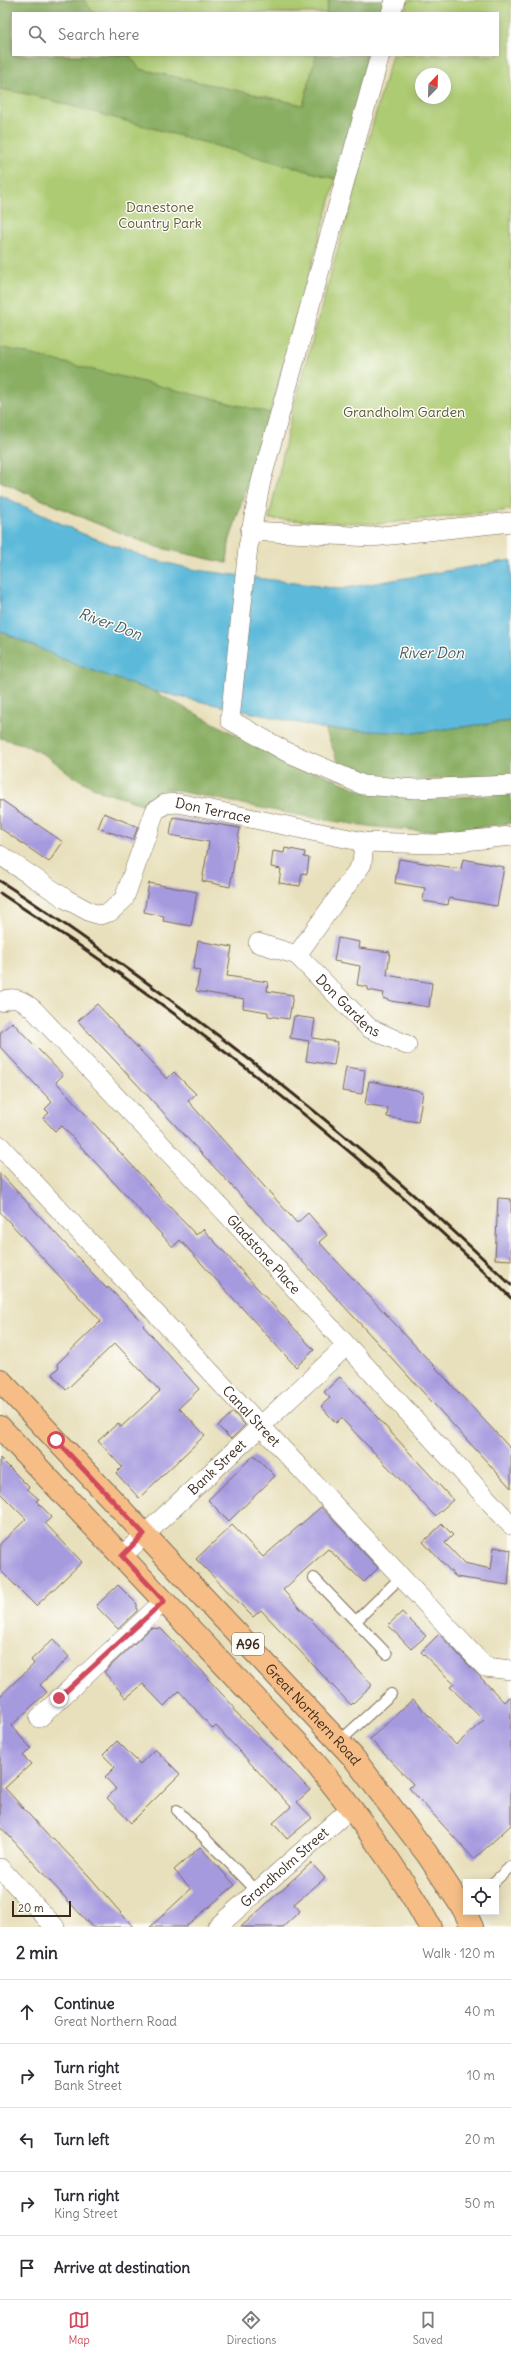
<!DOCTYPE html>
<html lang="en">
<head>
<meta charset="utf-8">
<style>
  body { margin:0; font-family:Delius,sans-serif; background:#f2f2f3; color:#2b2b33 }
  .controls { position:absolute; right:12px; bottom:12px; display:grid; overflow:hidden; border-radius:0px; box-shadow:0 2px 10px #0003 }
  .controls button { width:36px; height:36px; display:grid; place-items:center; padding:0; border:0; border-bottom:1px solid #e1e1e2; background:#fff; color:#2b2b33; font:20px sans-serif }
  .compass { position:absolute; left:415px; top:68px; width:36px; height:36px; border-radius:50%; background:#fff; box-shadow:0 2px 10px #0003; rotate:23deg }
  .scale { position:absolute; left:12px; bottom:10px; width:59px; box-sizing:border-box; padding-left:4px; border:2px solid #3b2a1e; border-top:0; font-size:11px; line-height:14px; white-space:nowrap; color:#3b2a1e; -webkit-text-stroke:3px #fdfcf7; paint-order:stroke }
  .stop { position:absolute; width:12px; height:12px; margin:-9px; border:3px solid #d1495b; border-radius:50%; background:#fff }
  .stop.end { background:#d1495b; border-color:#fff; box-shadow:0 1px 4px #0008 }
  .list { margin:0; padding:0; list-style:none }
  h2 { display:flex; justify-content:space-between; align-items:center; height:52px; margin:0; padding:0 16px; font-size:17px }
  h2 small { font-size:13px; font-weight:400; color:#7c7c81 }
  .list li { display:grid; grid-template-columns:26px 1fr auto; gap:12px; align-items:center; box-sizing:border-box; height:64px; padding:0 16px; border-top:1px solid #e1e1e2 }
  .list b { display:block; font-size:15px; white-space:nowrap }
  .list p { margin:0; font-size:13px; white-space:nowrap; color:#7c7c81 }
  .list em { font-size:13px; font-style:normal; color:#7c7c81 }
  .icon { flex:none; width:22px; height:22px; fill:none; stroke:currentColor; stroke-width:2; stroke-linecap:round; stroke-linejoin:round }
  .map { position:relative; flex:none; width:511px; height:1927px; overflow:hidden }
  .search { position:absolute; background:#fff; box-shadow:0 2px 10px #0003; left:12px; right:12px; top:12px; height:44px; display:flex; align-items:center; gap:10px; box-sizing:border-box; padding:0 14px; border-radius:0px; color:#7c7c81; font-size:15px }
  .sheet { height:372px; background:#fff }
  nav { display:flex; justify-content:space-around; align-items:center; box-sizing:border-box; height:56px; border-top:1px solid #e1e1e2; background:#fff; font-size:11px; color:#7c7c81 }
  nav a { display:grid; justify-items:center; gap:2px }
  nav .on { color:#d1495b }
  .map>svg:first-child { display:block }
</style>
</head>
<body>
<div class="map">
<svg width="511" height="1927" viewBox="0 0 511 1927">
  <rect width="100%" height="100%" fill="#fdfcf7"/>
  <filter id="ink" filterUnits="userSpaceOnUse"><feTurbulence type="fractalNoise" baseFrequency=".025" numOctaves="2"/><feDisplacementMap in="SourceGraphic" scale="8" xChannelSelector="R" yChannelSelector="G"/><feConvolveMatrix kernelMatrix="1 2 1 2 8 2 1 2 1" color-interpolation-filters="sRGB"/></filter>
  <filter id="wash" filterUnits="userSpaceOnUse"><feTurbulence type="fractalNoise" baseFrequency=".012" numOctaves="4" result="noise"/><feDisplacementMap in="SourceGraphic" scale="16" xChannelSelector="R" yChannelSelector="G"/><feGaussianBlur stdDeviation="0.9" result="paint"/><feColorMatrix in="noise" values="0 0 0 0 0 0 0 0 0 0 0 0 0 0 0 0 0 1.4 0 .05"/><feComposite in="paint" operator="in"/></filter>
  <g filter="url(#wash)">
    <rect width="100%" height="100%" fill="#e8e0bc"/>
    <!-- green -->
    <g fill="#adcb72" stroke="#747a48" fill-rule="evenodd">
      <polygon points="0,0 387,0 383,13 13,13 13,55 371,55 270,413 229,542 227,563 157,547 93,522 0,481"/>
      <path d="M 408,0 L 511,0 L 511,510 L 377,524 L 269,519 L 292,413 L 392,55 L 498,55 L 498,13 L 404,13 ZM 421,74 L 445,74 L 445,98 L 421,98 Z"/>
    </g>
    <!-- forest -->
    <g fill="#8aaf64" stroke="#626c41">
      <polygon points="0,0 84,0 94,13 13,13 13,55 129,55 140,69 303,105 316,55 371,55 336,179 32,95 0,89"/>
      <polygon points="329,0 387,0 383,13 326,13"/>
      <polygon points="0,347 270,413 229,542 227,563 157,547 93,522 0,481"/>
      <path d="M 0,631 L 79,666 L 153,691 L 259,747 L 367,793 L 424,799 L 511,794 L 511,823 C 485,826 456,832 429,831 C 341,828 253,805 167,789 L 145,805 L 100,791 L 73,776 L 47,756 L 23,744 L 0,738 Z"/>
      <polygon points="511,721 511,775 419,780 371,779 339,764 325,729 413,733"/>
    </g>
    <!-- water -->
    <polygon fill="#5bb9d9" stroke="#4b727c" points="0,495 81,533 150,559 197,570 340,589 511,560 511,721 413,733 325,729 153,691 79,666 0,631"/>
    <g id="blocks">
      <!-- building -->
      <g fill="#a69adf">
        <polygon points="0,799 63,842 49,862 0,828"/>
        <polygon points="104,813 138,827 133,840 98,828"/>
        <polygon points="173,817 240,828 230,887 202,881 209,842 170,835"/>
        <polygon points="285,848 305,852 304,857 309,858 307,874 302,873 300,886 279,883 281,869 271,867 273,851 284,853"/>
        <polygon points="399,859 461,869 463,859 504,867 497,906 449,898 448,905 423,901 425,888 395,883"/>
        <polygon points="149,883 197,892 191,926 163,921 164,916 144,912"/>
        <polygon points="338,938 360,942 359,948 390,952 387,975 432,983 429,1007 391,1001 383,998 384,993 368,990 368,987 357,985 360,966 334,961"/>
        <polygon points="198,941 232,947 227,976 268,982 267,991 293,995 289,1019 268,1016 268,1012 243,1008 244,999 196,991 200,970 193,969"/>
        <polygon points="97,1004 167,1079 174,1072 196,1094 188,1101 297,1223 308,1213 327,1235 319,1242 511,1449 511,1488 342,1304 78,1021"/>
        <polygon points="294,1016 315,1019 312,1038 338,1042 334,1065 306,1061 309,1041 290,1038"/>
        <polygon points="12,1022 63,1075 56,1082 169,1206 196,1235 203,1229 314,1350 296,1367 180,1240 173,1247 62,1126 55,1131 43,1118 49,1113 45,1109 52,1102 0,1047 0,1033"/>
        <polygon points="346,1067 365,1070 362,1094 342,1091"/>
        <polygon points="369,1081 416,1090 423,1093 418,1122 387,1117 388,1108 365,1104"/>
        <polygon points="0,1173 107,1289 108,1287 144,1324 143,1326 199,1389 179,1408 205,1435 139,1498 116,1473 122,1467 98,1441 118,1423 121,1427 160,1391 115,1343 66,1390 52,1374 59,1367 57,1364 101,1321 0,1212"/>
        <polygon points="498,1198 511,1199 511,1260 495,1259"/>
        <polygon points="340,1377 453,1500 435,1516 341,1418 336,1423 321,1406 330,1398 324,1392"/>
        <polygon points="233,1412 245,1425 231,1439 218,1426"/>
        <polygon points="254,1455 275,1476 229,1521 208,1500"/>
        <polygon points="0,1458 29,1487 27,1489 39,1499 36,1501 52,1517 45,1523 82,1562 36,1606 0,1570 0,1544 26,1519 0,1493"/>
        <polygon points="321,1507 378,1568 364,1582 328,1549 283,1590 372,1685 351,1705 261,1610 253,1617 196,1559 232,1525 263,1557"/>
        <polygon points="442,1524 453,1535 445,1543 464,1563 491,1569 494,1547 511,1550 508,1585 456,1577 423,1542"/>
        <polygon points="118,1585 137,1604 137,1611 118,1629 96,1606"/>
        <polygon points="402,1612 426,1636 411,1649 388,1625"/>
        <polygon points="151,1628 161,1629 208,1677 207,1678 234,1707 233,1709 310,1790 297,1802 312,1818 287,1839 273,1823 291,1807 216,1726 213,1729 179,1691 164,1706 143,1684 126,1698 104,1672"/>
        <polygon points="439,1634 504,1702 511,1695 511,1825 474,1859 409,1788 413,1784 370,1739 413,1699 456,1745 484,1720 450,1687 454,1684 421,1652"/>
        <polygon points="53,1639 69,1657 40,1685 47,1692 11,1726 31,1748 23,1756 31,1764 5,1788 51,1839 53,1838 89,1876 133,1927 92,1927 0,1826 0,1696 34,1664 31,1660"/>
        <polygon points="117,1741 140,1764 155,1749 180,1774 131,1823 107,1798 116,1789 105,1777 115,1767 103,1755"/>
        <polygon points="200,1847 235,1885 185,1927 150,1927 191,1889 174,1870"/>
        <polygon points="311,1863 325,1878 294,1904 300,1911 283,1927 241,1927"/>
      </g>
    </g>
  </g>
  <g filter="url(#ink)">
    <use href="#blocks" fill-opacity="0" stroke="#786a55" stroke-width="1"/>
    <g fill="none" stroke-linecap="round" stroke-linejoin="round">
      <defs>
        <g id="service">
          <polyline points="314,1578 387,1654"/>
          <polyline points="356,1621 401,1577"/>
          <polyline points="339,1742 391,1694"/>
          <polyline points="177,1810 256,1890"/>
          <polyline points="494,1882 511,1866"/>
        </g>
        <g id="minor">
          <polyline points="391,13 395,0"/>
          <polyline points="380,55 261,481 248,547 230,720 285,751 363,785 416,789 511,785"/>
          <polyline points="250,531 372,537 511,522"/>
          <path id="s1" d="M 364,842 L 362,864 L 297,955 L 369,1028 L 407,1045"/>
          <path id="s2" d="M 0,855 L 66,899 L 90,912 L 100,915 L 110,912 L 124,899 L 155,811 L 165,804 L 178,803 L 364,842 L 437,844 L 511,836"/>
          <polyline points="258,943 297,955"/>
          <path id="s3" d="M 0,1002 C 14,995 22,1000 33,1009 L 225,1212 L 511,1525"/>
          <path id="s4" d="M 0,1146 L 485,1667 L 511,1670"/>
          <path id="s5" d="M 122,1556 L 346,1346"/>
          <polyline points="39,1718 164,1601"/>
          <polyline points="0,1868 55,1927"/>
          <path id="s6" d="M 217,1927 L 351,1808"/>
        </g>
        <g id="primary">
          <path id="s7" d="M 0,1380 L 353,1757 L 427,1854 L 464,1910 L 472,1927"/>
          <path d="M 0,1427 L 307,1753 C 352,1808 396,1864 430,1927"/>
        </g>
      </defs>
      <!-- service casing -->
      <use href="#service" stroke="#786a55" stroke-width="12"/>
      <!-- minor casing -->
      <use href="#minor" stroke="#786a55" stroke-width="20"/>
      <!-- primary casing -->
      <use href="#primary" stroke="#786a55" stroke-width="24"/>
      <!-- service -->
      <use href="#service" stroke="#fff" stroke-width="10"/>
      <!-- minor -->
      <use href="#minor" stroke="#fff" stroke-width="19"/>
      <!-- primary -->
      <use href="#primary" stroke="#f6be86" stroke-width="22"/>
      <!-- rail -->
      <g stroke="#3b2a1e" stroke-width="3">
        <path d="M 0,881 C 46,910 90,942 135,974 C 267,1069 394,1172 511,1285"/>
        <path d="M 0,893 C 39,919 79,944 117,972 C 255,1071 390,1179 511,1298"/>
      </g>
    </g>
  </g>
  <g fill="none" stroke-linecap="round" stroke-linejoin="round" filter="url(#ink)">
    <!-- route -->
    <polyline stroke="#d1495b" stroke-width="5" points="56,1440 144,1534 122,1556 164,1601 59,1698"/>
  </g>
  <g text-anchor="middle" stroke-width="3" stroke-linejoin="round" paint-order="stroke">
    <!-- shield labels -->
    <rect fill="#fdfcf7" stroke="#75695f" stroke-width="1" x="232" y="1633" width="32" height="22" rx="3"/>
    <g font-size="13" font-weight="bold" fill="#3b2a1e">
      <text x="248" y="1649">A96</text>
    </g>
    <!-- park labels -->
    <g font-size="14" fill="#5d5a37" stroke="#fdfcf7">
      <text x="160" y="212">Danestone<tspan x="160" dy="16">Country Park</tspan></text>
      <text x="404" y="417">Grandholm Garden</text>
    </g>
    <!-- street labels -->
    <g font-size="14" fill="#3b2a1e" stroke="#fdfcf7">
      <text dy="5" stroke="none"><textPath href="#s2" startOffset="301">Don Terrace</textPath></text>
      <text dy="5" stroke="none"><textPath href="#s1" startOffset="206">Don Gardens</textPath></text>
      <text dy="5" stroke="none"><textPath href="#s3" startOffset="373">Gladstone Place</textPath></text>
      <text dy="5" stroke="none"><textPath href="#s4" startOffset="369">Canal Street</textPath></text>
      <text dy="5" stroke="none"><textPath href="#s5" startOffset="130">Bank Street</textPath></text>
      <text dy="5" stroke="none"><textPath href="#s7" startOffset="458">Great Northern Road</textPath></text>
      <text dy="5" stroke="none"><textPath href="#s6" startOffset="90">Grandholm Street</textPath></text>
    </g>
    <!-- water labels -->
    <g font-size="15" font-style="italic" fill="#465c5f" stroke="#fdfcf7">
      <text transform="translate(110 624) rotate(20)" y="5">River Don</text>
      <text x="431" y="658">River Don</text>
    </g>
  </g>
</svg>
<div class="controls">
<button><svg class="icon" aria-label="locate" viewBox="0 0 24 24"><circle cx="12" cy="12" r="6"/><path d="M12 2v4M12 18v4M2 12h4M18 12h4"/></svg></button>
</div>
<svg class="compass" viewBox="-18 -18 36 36"><path d="M0-13l5 13h-10z" fill="#e53935"/><path d="M0 13l5-13h-10z" fill="#7c7c81"/></svg>
<div class="scale">20 m</div>
<div class="stop" style="left:56px;top:1440px"></div>
<div class="stop end" style="left:59px;top:1698px"></div>
<div class="search"><svg class="icon" aria-label="search" viewBox="0 0 24 24"><circle cx="10" cy="10" r="6"/><path d="M15 15l6 6"/></svg>Search here</div>
</div>
<section class="sheet">
<h2>2 min<small>Walk · 120 m</small></h2>
<ul class="list">
<li><svg class="icon" aria-label="ahead" viewBox="0 0 24 24"><path d="M12 20V5M6 11l6-6 6 6"/></svg><div><b>Continue</b><p>Great Northern Road</p></div><em>40 m</em></li>
<li><svg class="icon" aria-label="right" viewBox="0 0 24 24"><path d="M7 20v-9h11M14 6l5 5-5 5"/></svg><div><b>Turn right</b><p>Bank Street</p></div><em>10 m</em></li>
<li><svg class="icon" aria-label="left" viewBox="0 0 24 24"><path d="M17 20v-9H6M10 6l-5 5 5 5"/></svg><div><b>Turn left</b></div><em>20 m</em></li>
<li><svg class="icon" aria-label="right" viewBox="0 0 24 24"><path d="M7 20v-9h11M14 6l5 5-5 5"/></svg><div><b>Turn right</b><p>King Street</p></div><em>50 m</em></li>
<li><svg class="icon" aria-label="arrive" viewBox="0 0 24 24"><path d="M6 21V4h12l-3 4 3 4H6"/></svg><div><b>Arrive at destination</b></div></li>
</ul>
</section>
<nav>
<a class="on"><svg class="icon" aria-label="map" viewBox="0 0 24 24"><path d="M3 6l6-2 6 2 6-2v14l-6 2-6-2-6 2zM9 4v14M15 6v14"/></svg>Map</a>
<a><svg class="icon" aria-label="directions" viewBox="0 0 24 24"><path d="M12 3l9 9-9 9-9-9zM9 14v-3h6M13 9l2 2-2 2"/></svg>Directions</a>
<a><svg class="icon" aria-label="saved" viewBox="0 0 24 24"><path d="M7 4h10v16l-5-4-5 4z"/></svg>Saved</a>
</nav>
</body>
</html>
